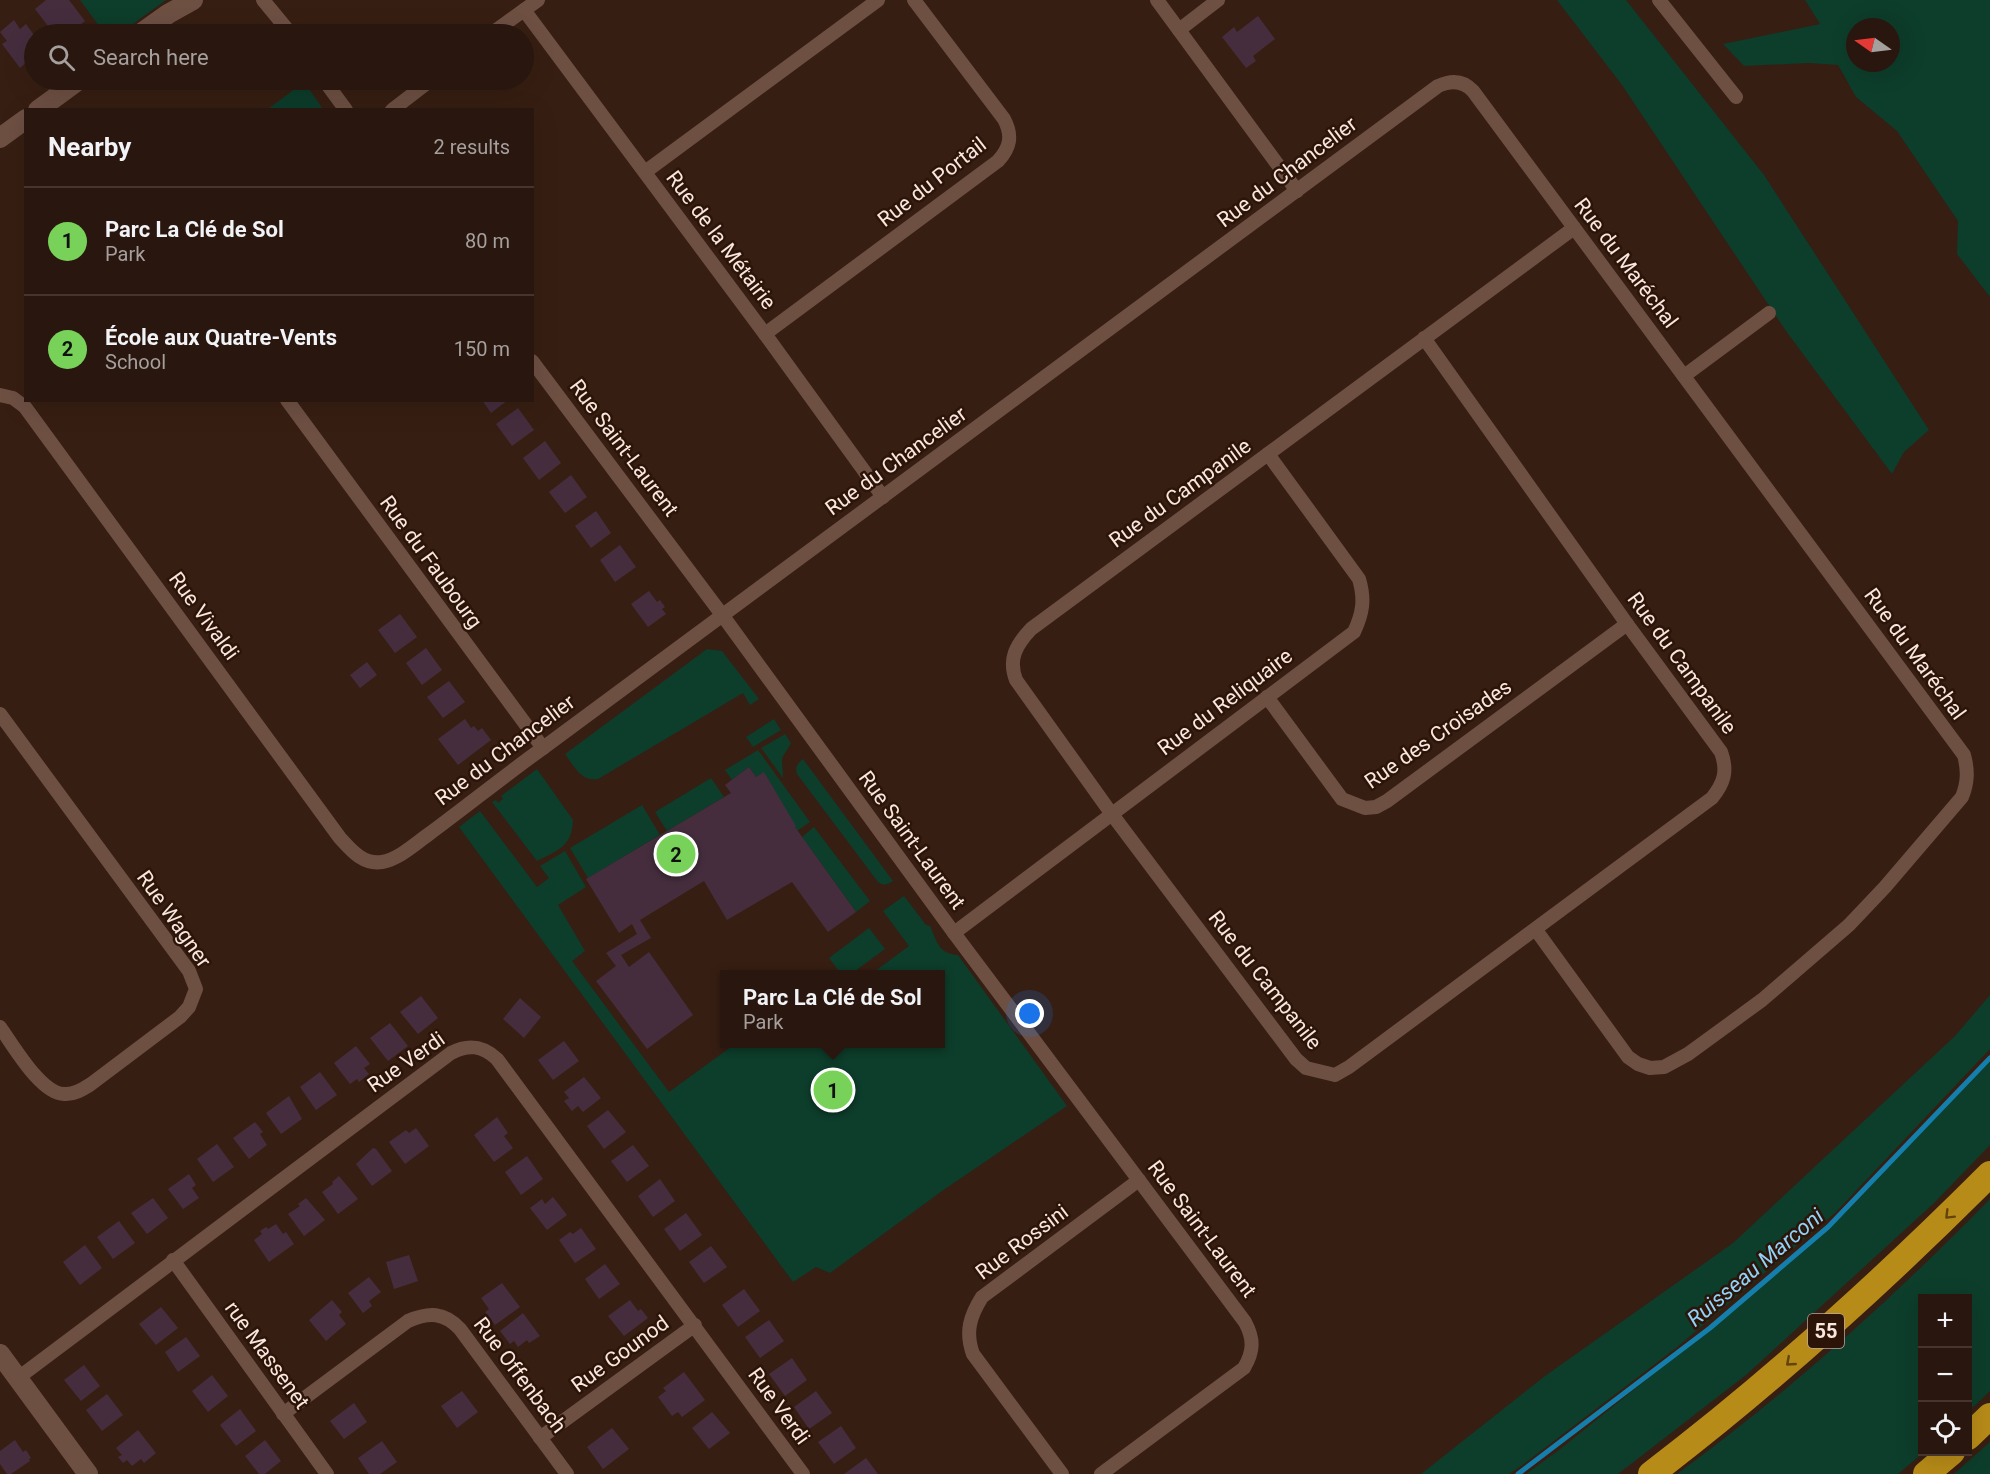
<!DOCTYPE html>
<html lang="en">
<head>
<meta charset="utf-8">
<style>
  body { margin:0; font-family:Roboto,sans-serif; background:#311f17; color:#f1f3f6 }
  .controls { position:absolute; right:18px; bottom:18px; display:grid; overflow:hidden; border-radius:0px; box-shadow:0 6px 24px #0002 }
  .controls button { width:54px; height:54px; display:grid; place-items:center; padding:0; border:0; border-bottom:2px solid #45352e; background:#29160e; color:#f1f3f6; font:30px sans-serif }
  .compass { position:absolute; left:1846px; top:18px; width:54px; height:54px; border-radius:50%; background:#29160e; box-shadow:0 6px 24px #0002; rotate:284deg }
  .you { position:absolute; left:1030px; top:1014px; width:21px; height:21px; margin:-15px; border:4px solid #fff; border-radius:50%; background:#1a73e8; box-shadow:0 0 0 9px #1a73e833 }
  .badge { display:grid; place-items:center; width:39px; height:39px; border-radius:50%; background:#78d259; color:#111; font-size:20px; font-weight:700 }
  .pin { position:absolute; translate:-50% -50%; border:3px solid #fff; box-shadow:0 2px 6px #0006 }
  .popup { position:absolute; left:720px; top:970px; width:225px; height:78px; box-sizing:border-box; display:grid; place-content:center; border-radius:0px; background:#29160e; filter:drop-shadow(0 2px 4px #0005); font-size:20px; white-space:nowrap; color:#a59f9e }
  .popup b { font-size:22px; color:#f1f3f6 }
  .popup::after { content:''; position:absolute; left:50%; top:100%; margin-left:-12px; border:12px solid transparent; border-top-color:#29160e }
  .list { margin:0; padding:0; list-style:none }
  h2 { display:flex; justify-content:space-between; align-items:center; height:78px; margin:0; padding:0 24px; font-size:26px }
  h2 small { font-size:20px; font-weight:400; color:#a59f9e }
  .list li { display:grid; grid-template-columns:39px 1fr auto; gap:18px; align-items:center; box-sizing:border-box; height:108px; padding:0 24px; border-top:2px solid #45352e }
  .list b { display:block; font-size:22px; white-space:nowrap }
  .list p { margin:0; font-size:20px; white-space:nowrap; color:#a59f9e }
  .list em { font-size:20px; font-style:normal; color:#a59f9e }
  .icon { flex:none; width:33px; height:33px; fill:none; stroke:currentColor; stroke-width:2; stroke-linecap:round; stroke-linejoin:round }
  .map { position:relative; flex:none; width:1990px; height:1474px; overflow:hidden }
  .search { position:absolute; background:#29160e; box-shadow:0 6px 24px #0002; left:24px; top:24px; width:510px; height:66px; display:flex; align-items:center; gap:15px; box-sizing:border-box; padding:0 21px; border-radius:33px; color:#a59f9e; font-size:22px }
  .panel { position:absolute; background:#29160e; box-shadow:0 6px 24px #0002; left:24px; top:108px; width:510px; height:294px; border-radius:0px }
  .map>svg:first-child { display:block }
</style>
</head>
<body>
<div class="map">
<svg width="1990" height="1474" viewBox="0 0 1990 1474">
  <rect width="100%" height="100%" fill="#371e12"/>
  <!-- green -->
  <g fill="#0d3d2b" fill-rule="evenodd">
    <polygon points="80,0 166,0 119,34 105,34"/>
    <polygon points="1557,0 1626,0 1764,175 1929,430 1904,452 1892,474 1786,331 1622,85"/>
    <path d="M 1805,0 L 1990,0 L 1990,297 L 1957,254 L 1958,221 L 1897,131 L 1856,97 L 1838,65 L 1809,63 L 1744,66 L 1723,44 L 1820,24 ZM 1855,27 L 1891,27 L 1891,63 L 1855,63 Z"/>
    <polygon points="304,82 323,109 268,109"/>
    <path d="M 707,649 L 722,651 L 759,699 L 750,705 L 743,693 L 598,779 C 581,782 574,766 565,754 Z"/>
    <polygon points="774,719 781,730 753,747 746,737"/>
    <polygon points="785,734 791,743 782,758 783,778 761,748"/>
    <polygon points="758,750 810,822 797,831 764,773 756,777 749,767 732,780 725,770"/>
    <path d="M 803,759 L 893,881 C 887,885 884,886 878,882 L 797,774 C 795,767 797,764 803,759 Z"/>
    <path d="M 537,769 L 573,820 C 572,847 558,850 537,861 L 492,802 L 496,800 L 498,803 L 503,799 L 501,796 Z"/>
    <polygon points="711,778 724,797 667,831 655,812"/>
    <polygon points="642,805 660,835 588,878 570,848"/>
    <path d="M 480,811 L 537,887 L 549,878 L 540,866 L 565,851 L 586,887 L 558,905 L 585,951 L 572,961 L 669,1092 L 735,1044 L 941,1044 L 941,974 L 871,974 L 909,946 L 883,911 L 904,896 L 926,925 L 930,926 C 937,942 939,954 958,955 L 1067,1106 L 942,1191 L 830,1273 L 816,1267 L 793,1282 L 459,827 Z"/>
    <polygon points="814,827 870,901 856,912 802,837"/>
    <polygon points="869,928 885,949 851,974 841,974 829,958"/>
    <polygon points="1990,995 1990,1049 1835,1213 1676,1348 1521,1466 1509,1474 1421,1474 1545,1376 1733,1243 1955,1036"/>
    <polygon points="1990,1061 1990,1145 1934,1203 1746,1375 1618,1474 1526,1474 1559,1450 1708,1330 1834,1223"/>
    <path d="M 1990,1199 L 1990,1391 L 1968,1412 L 1968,1298 L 1922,1298 L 1922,1452 L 1924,1452 L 1898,1474 L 1677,1474 C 1789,1392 1893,1298 1990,1199 Z"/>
    <polygon points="1990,1442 1990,1474 1954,1474"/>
  </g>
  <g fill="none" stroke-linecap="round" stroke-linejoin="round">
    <!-- stream -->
    <polyline stroke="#147fad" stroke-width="5" points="1518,1474 1710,1328 1828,1227 1990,1058"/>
  </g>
  <!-- building -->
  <g fill="#452d3e">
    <polygon points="46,0 69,0 85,21 74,30 70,26 64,30 62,27 54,34 35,9"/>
    <polygon points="1258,16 1275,39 1253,56 1256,61 1246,68 1222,37 1234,27 1237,32"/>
    <polygon points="14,20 20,29 26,24 34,35 34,62 30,65 27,62 20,68 2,44 7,41 0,32"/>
    <polygon points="482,400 508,400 491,413"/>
    <polygon points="518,408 534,430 512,446 496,424"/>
    <polygon points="545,441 561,463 539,480 523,458"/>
    <polygon points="571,475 587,497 565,513 549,492"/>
    <polygon points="596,511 611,533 591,548 575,526"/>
    <polygon points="620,545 636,567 615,582 600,560"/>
    <polygon points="649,591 657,602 660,600 665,607 662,609 666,614 648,627 631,604"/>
    <polygon points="400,614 417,637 395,653 378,630"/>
    <polygon points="426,648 442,670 422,685 406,663"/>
    <polygon points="367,662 377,675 360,688 350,675"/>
    <polygon points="449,681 465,702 443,718 427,697"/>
    <polygon points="465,719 471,728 474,726 478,731 482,728 491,740 458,765 438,739"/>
    <polygon points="749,767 756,777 764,772 796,826 795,827 856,912 828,932 792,882 727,920 704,881 640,920 651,938 621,955 629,967 649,952 693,1015 647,1049 596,981 616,966 606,953 637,934 632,924 619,933 586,879 731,793 725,785"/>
    <polygon points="421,996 438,1018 418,1034 400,1012"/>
    <polygon points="520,998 541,1017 524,1038 503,1019"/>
    <polygon points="390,1023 408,1046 388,1061 370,1038"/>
    <polygon points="564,1041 579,1061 553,1080 538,1060"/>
    <polygon points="356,1046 370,1064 364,1068 369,1074 359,1082 357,1079 350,1084 334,1063"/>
    <polygon points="320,1072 337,1095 316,1110 300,1087"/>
    <polygon points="584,1077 601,1098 583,1112 578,1106 572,1111 564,1101 569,1098 564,1092"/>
    <polygon points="289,1096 302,1119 281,1134 266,1113"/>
    <polygon points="608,1110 626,1132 604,1149 587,1126"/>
    <polygon points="497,1117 508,1133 504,1136 513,1148 494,1162 474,1135"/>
    <polygon points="255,1122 263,1132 260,1134 267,1145 249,1159 233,1138"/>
    <polygon points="416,1128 429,1146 405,1164 389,1142 406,1130 409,1133"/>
    <polygon points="217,1144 234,1167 213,1182 197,1159"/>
    <polygon points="633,1145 649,1166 627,1182 611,1161"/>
    <polygon points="373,1148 376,1149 392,1171 372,1186 356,1164"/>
    <polygon points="527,1156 543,1179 521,1195 505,1172"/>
    <polygon points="189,1174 196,1185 192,1188 199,1198 183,1209 168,1189"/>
    <polygon points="339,1176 358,1199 338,1214 322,1192 333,1184 332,1182"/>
    <polygon points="660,1179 675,1201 653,1217 638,1196"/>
    <polygon points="553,1197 567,1215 547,1230 530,1208 542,1199 545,1204"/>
    <polygon points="153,1198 168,1218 147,1234 131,1213"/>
    <polygon points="306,1198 325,1220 304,1236 288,1214 300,1206 298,1204"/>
    <polygon points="686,1213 702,1235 680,1251 664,1229"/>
    <polygon points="119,1221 135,1243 113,1259 97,1237"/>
    <polygon points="276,1224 283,1234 286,1232 294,1244 269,1262 254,1240 262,1234 260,1231 266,1227 268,1229"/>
    <polygon points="581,1228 596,1249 575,1263 559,1240 570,1232 573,1234"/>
    <polygon points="85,1245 102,1268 80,1285 63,1262"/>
    <polygon points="711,1246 727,1267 704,1283 689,1262"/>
    <polygon points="409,1255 418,1281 394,1289 386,1262"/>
    <polygon points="605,1264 620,1284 599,1299 585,1279"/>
    <polygon points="369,1277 381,1292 369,1301 372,1306 363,1313 348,1293"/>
    <polygon points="502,1283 520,1307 495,1325 485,1312 489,1309 481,1298"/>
    <polygon points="744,1289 760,1311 738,1327 722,1305"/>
    <polygon points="332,1300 342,1312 339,1315 346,1324 326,1341 309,1320"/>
    <polygon points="630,1300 638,1311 641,1309 648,1318 624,1336 608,1316"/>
    <polygon points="161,1307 178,1328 156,1345 139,1324"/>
    <polygon points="523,1313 540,1336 529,1343 527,1340 518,1347 514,1341 510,1344 500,1331"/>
    <polygon points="769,1320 784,1341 760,1358 745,1337"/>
    <polygon points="186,1337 200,1356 178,1372 165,1352"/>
    <polygon points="792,1358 807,1380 785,1396 769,1374"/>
    <polygon points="84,1365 100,1386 81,1401 64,1380"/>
    <polygon points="684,1372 705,1400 682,1417 678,1412 672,1416 658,1397 666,1391 663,1388"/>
    <polygon points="212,1375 228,1396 208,1412 192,1391"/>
    <polygon points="462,1391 478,1412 457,1428 441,1406"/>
    <polygon points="816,1391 832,1413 809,1429 794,1407"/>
    <polygon points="107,1394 123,1415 102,1431 86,1410"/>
    <polygon points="354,1403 367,1422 344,1439 330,1421"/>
    <polygon points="240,1409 256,1431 236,1446 220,1425"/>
    <polygon points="712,1412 730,1433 709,1449 692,1428"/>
    <polygon points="841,1426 856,1448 834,1464 818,1442"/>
    <polygon points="612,1428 629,1449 603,1469 587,1447"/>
    <polygon points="138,1430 156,1453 144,1463 141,1459 132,1466 127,1460 123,1463 118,1457 122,1455 116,1448"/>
    <polygon points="15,1440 23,1452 26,1450 31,1458 29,1459 30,1461 11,1474 7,1474 0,1464 0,1451"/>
    <polygon points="265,1440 281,1461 265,1474 259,1474 245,1456"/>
    <polygon points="382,1441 397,1462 380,1474 369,1474 358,1458"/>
    <polygon points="866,1458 878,1474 844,1474"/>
  </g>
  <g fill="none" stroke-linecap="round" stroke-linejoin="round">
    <!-- street -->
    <g stroke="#6e5043" stroke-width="14">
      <polyline points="263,0 291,34"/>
      <polyline points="1157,0 1297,191"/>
      <polyline points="1659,0 1736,97"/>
      <polyline points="524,10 765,334 883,497"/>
      <polyline points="1179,30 1218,0"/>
      <polyline points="491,34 538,0"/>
      <polyline points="324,80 346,110"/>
      <polyline points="392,110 431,80"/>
      <polyline points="645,172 878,0"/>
      <path d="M 765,334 L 998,161 C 1010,148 1013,136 1004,119 L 914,0"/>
      <path d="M 1424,338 L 1627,624 L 1721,752 C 1728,771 1724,783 1712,798 L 1349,1067 L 1335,1075 L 1306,1068 L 1296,1059 L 1111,813 L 1016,680 C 1008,659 1016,645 1031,629 L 1574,228"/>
      <path d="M 532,361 L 723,616 L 954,933 L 1245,1322 C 1254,1339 1254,1351 1244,1368 L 1101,1474"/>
      <polyline points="1684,376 1769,313"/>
      <path d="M 0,395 L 13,398 L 25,407 L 340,838 C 351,850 363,865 382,862 C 399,859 415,844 429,834 C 467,806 504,776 543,748 L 1438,86 C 1451,80 1463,80 1473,91 L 1964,755 C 1968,770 1968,782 1962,797 L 1885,887 L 1849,925 L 1762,1000 L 1688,1054 L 1664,1067 L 1650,1068 L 1638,1064 L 1628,1057 L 1536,930"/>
      <polyline points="287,400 543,748"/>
      <polyline points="1267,697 1342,799 1365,808 1376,807 1387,801 1627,624"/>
      <path d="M 0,714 L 189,971 L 196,989 L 189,1007 L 180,1017 L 91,1084 C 83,1089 74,1095 64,1094 C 41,1094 13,1045 0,1027"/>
      <path d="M 954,933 L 1354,632 C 1363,613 1365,599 1359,579 L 1268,454"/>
      <polyline points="173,1260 327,1474"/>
      <path d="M 18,1378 L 451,1053 C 468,1044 482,1045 497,1059 L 803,1474"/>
      <path d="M 283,1414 L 408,1321 C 429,1312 444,1312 460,1329 L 567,1474"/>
      <polyline points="540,1438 695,1325"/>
      <path d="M 1062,1474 L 973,1354 C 965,1332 970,1316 982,1297 L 1139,1180"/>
    </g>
    <!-- secondary -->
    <g stroke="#6e5043" stroke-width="20">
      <polyline points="140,34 168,14 193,0"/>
      <polyline points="38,110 79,80"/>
      <polyline points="0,138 26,119"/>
      <polyline points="0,1354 88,1474"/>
    </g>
    <!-- highway -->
    <g stroke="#b78b18" stroke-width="26">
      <polyline points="1968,1437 1990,1416"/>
      <path d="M 1651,1474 C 1772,1382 1883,1281 1990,1174"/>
      <polyline points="1926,1474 1952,1452"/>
    </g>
  </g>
  <!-- one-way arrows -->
  <defs><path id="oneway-chevron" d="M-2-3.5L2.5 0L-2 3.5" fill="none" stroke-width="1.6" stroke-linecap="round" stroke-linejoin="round" transform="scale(1.5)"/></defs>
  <g stroke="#64440e">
    <use href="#oneway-chevron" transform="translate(1949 1215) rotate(135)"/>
    <use href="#oneway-chevron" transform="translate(1790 1362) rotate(139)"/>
  </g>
  <g text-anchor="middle" stroke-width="5" stroke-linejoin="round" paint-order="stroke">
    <!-- shield labels -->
    <rect fill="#2c1408" stroke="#bca89e" stroke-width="1.5" x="1808" y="1314" width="36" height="34" rx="4.5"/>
    <g font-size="20" font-weight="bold" fill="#f9e7df">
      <text x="1826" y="1338">55</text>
    </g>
    <!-- street labels -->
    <g font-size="21" fill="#f9e7df" stroke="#2c1408">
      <text transform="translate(1287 172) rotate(-37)" y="7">Rue du Chancelier</text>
      <text transform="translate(932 182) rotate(-38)" y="7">Rue du Portail</text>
      <text transform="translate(721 240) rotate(53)" y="7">Rue de la Métairie</text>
      <text transform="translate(1626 263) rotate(53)" y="7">Rue du Maréchal</text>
      <text transform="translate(624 448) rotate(53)" y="7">Rue Saint-Laurent</text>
      <text transform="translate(896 461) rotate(-36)" y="7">Rue du Chancelier</text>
      <text transform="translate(1180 493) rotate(-36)" y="7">Rue du Campanile</text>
      <text transform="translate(431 562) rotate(54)" y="7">Rue du Faubourg</text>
      <text transform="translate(204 616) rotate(54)" y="7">Rue Vivaldi</text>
      <text transform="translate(1915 654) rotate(54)" y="7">Rue du Maréchal</text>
      <text transform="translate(1682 663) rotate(54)" y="7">Rue du Campanile</text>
      <text transform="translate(1225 702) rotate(-37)" y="7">Rue du Reliquaire</text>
      <text transform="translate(1438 734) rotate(-35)" y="7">Rue des Croisades</text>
      <text transform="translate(505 750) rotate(-37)" y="7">Rue du Chancelier</text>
      <text transform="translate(912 840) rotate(54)" y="7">Rue Saint-Laurent</text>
      <text transform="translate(174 919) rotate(55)" y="7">Rue Wagner</text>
      <text transform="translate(1265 980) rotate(52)" y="7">Rue du Campanile</text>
      <text transform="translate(406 1062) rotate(-35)" y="7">Rue Verdi</text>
      <text transform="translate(1202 1229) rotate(53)" y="7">Rue Saint-Laurent</text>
      <text transform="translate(1022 1242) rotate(-37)" y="7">Rue Rossini</text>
      <text transform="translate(620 1354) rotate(-36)" y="7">Rue Gounod</text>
      <text transform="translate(267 1355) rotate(54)" y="7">rue Massenet</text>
      <text transform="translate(520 1375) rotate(53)" y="7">Rue Offenbach</text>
      <text transform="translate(779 1406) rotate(54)" y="7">Rue Verdi</text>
    </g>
    <!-- water labels -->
    <g font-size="22" font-style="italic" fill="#90d2f8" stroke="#2c1408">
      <text transform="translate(1755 1267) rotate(-40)" y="8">Ruisseau Marconi</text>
    </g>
  </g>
</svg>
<div class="controls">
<button>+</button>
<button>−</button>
<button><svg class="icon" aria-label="locate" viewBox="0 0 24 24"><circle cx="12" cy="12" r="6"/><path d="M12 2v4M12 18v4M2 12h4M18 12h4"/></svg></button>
</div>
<svg class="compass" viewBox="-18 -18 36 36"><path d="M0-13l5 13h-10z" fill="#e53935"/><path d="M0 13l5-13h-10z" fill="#a59f9e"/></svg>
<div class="you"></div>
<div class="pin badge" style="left:833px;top:1090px">1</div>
<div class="popup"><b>Parc La Clé de Sol</b>Park</div>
<div class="pin badge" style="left:676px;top:854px">2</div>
<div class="search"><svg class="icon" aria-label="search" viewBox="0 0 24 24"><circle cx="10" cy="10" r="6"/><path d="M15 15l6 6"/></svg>Search here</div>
<section class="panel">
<h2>Nearby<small>2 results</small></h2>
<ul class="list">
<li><span class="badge">1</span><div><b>Parc La Clé de Sol</b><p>Park</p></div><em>80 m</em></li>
<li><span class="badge">2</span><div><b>École aux Quatre-Vents</b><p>School</p></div><em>150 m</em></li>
</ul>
</section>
</div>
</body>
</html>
